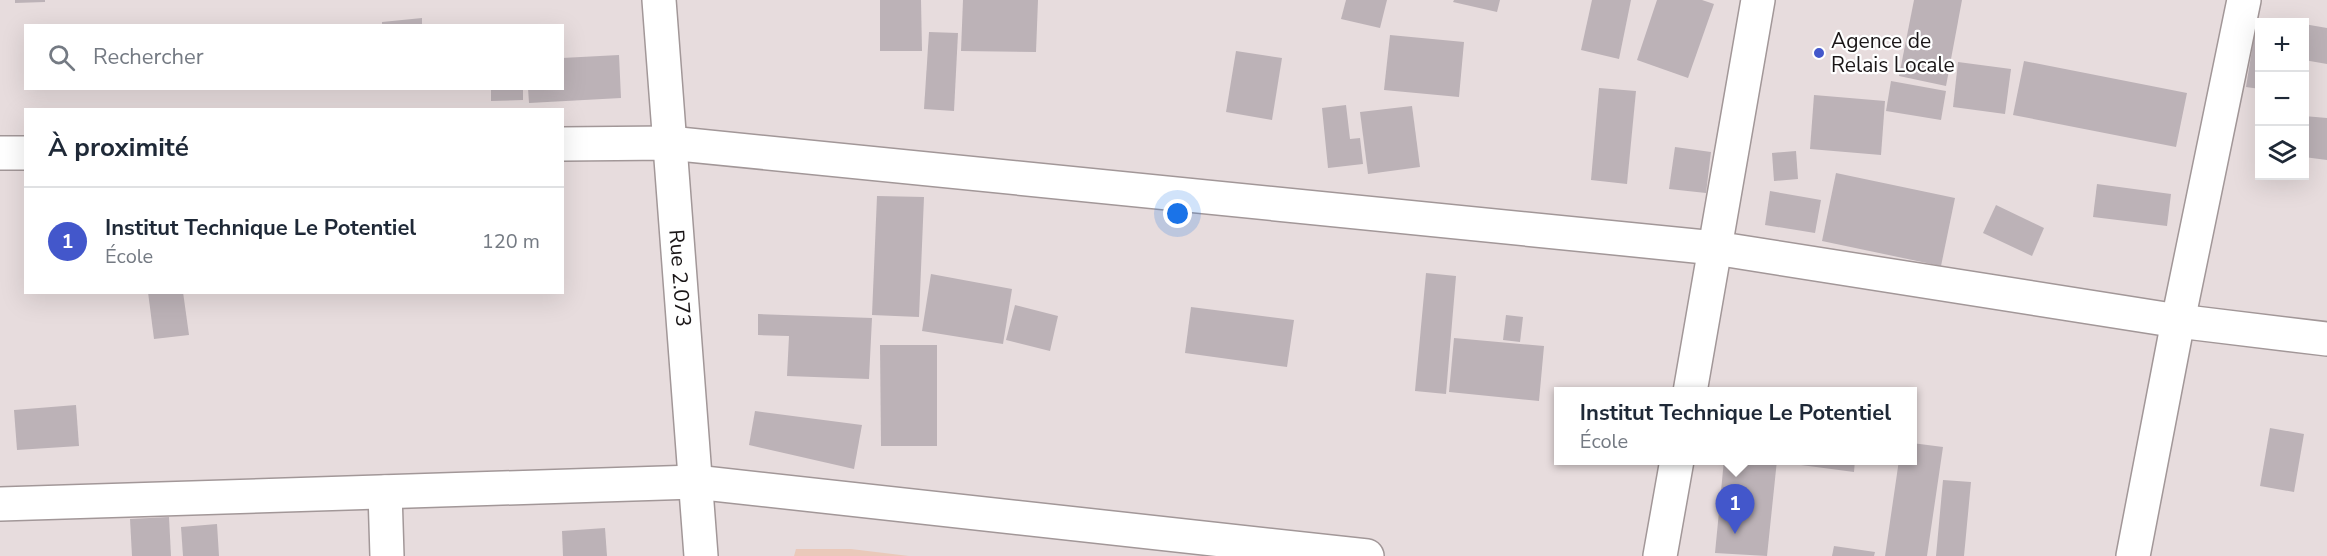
<!DOCTYPE html>
<html lang="fr">
<head>
<meta charset="utf-8">
<style>
  body { margin:0; font-family:"Nunito Sans",sans-serif; background:#f6f6f7; color:#1f2937 }
  .controls { position:absolute; right:18px; top:18px; display:grid; overflow:hidden; border-radius:0px; box-shadow:0 6px 24px #0002 }
  .controls button { width:54px; height:54px; display:grid; place-items:center; padding:0; border:0; border-bottom:2px solid #e0e1e3; background:#fff; color:#1f2937; font:30px sans-serif }
  .you { position:absolute; left:1178px; top:214px; width:21px; height:21px; margin:-15px; border:4px solid #fff; border-radius:50%; background:#1a73e8; box-shadow:0 0 0 9px #1a73e833 }
  .badge { display:grid; place-items:center; width:39px; height:39px; border-radius:50%; background:#4357cb; color:#fff; font-size:20px; font-weight:700 }
  .pin { position:absolute; translate:-50% -50px; filter:drop-shadow(0 2px 3px #0008) }
  .pin::after { content:''; position:absolute; top:32px; width:21px; height:18px; background:inherit; clip-path:polygon(0 0,100% 0,50% 100%) }
  .popup { position:absolute; left:1554px; top:387px; width:363px; height:78px; box-sizing:border-box; display:grid; place-content:center; border-radius:0px; background:#fff; filter:drop-shadow(0 2px 4px #0005); font-size:20px; white-space:nowrap; color:#747a83 }
  .popup b { font-size:22px; color:#1f2937 }
  .popup::after { content:''; position:absolute; left:50%; top:100%; margin-left:-12px; border:12px solid transparent; border-top-color:#fff }
  .list { margin:0; padding:0; list-style:none }
  h2 { display:flex; justify-content:space-between; align-items:center; height:78px; margin:0; padding:0 24px; font-size:26px }
  h2 small { font-size:20px; font-weight:400; color:#747a83 }
  .list li { display:grid; grid-template-columns:39px 1fr auto; gap:18px; align-items:center; box-sizing:border-box; height:108px; padding:0 24px; border-top:2px solid #e0e1e3 }
  .list b { display:block; font-size:22px; white-space:nowrap }
  .list p { margin:0; font-size:20px; white-space:nowrap; color:#747a83 }
  .list em { font-size:20px; font-style:normal; color:#747a83 }
  .icon { flex:none; width:33px; height:33px; fill:none; stroke:currentColor; stroke-width:2; stroke-linecap:round; stroke-linejoin:round }
  .map { position:relative; flex:none; width:2327px; height:556px; overflow:hidden }
  .search { position:absolute; background:#fff; box-shadow:0 6px 24px #0002; left:24px; top:24px; width:540px; height:66px; display:flex; align-items:center; gap:15px; box-sizing:border-box; padding:0 21px; border-radius:0px; color:#747a83; font-size:22px }
  .panel { position:absolute; background:#fff; box-shadow:0 6px 24px #0002; left:24px; top:108px; width:540px; height:186px; border-radius:0px }
  .map>svg:first-child { display:block }
</style>
</head>
<body>
<div class="map">
<svg width="2327" height="556" viewBox="0 0 2327 556">
  <rect width="100%" height="100%" fill="#e7dcdd"/>
  <!-- green -->
  <polygon fill="#eac9ba" points="796,549 851,549 909,556 794,556"/>
  <!-- building -->
  <g fill="#bcb2b7">
    <polygon points="15,0 45,0 45,2 15,3"/>
    <polygon points="880,0 921,0 922,51 880,51"/>
    <polygon points="963,0 1038,0 1036,52 961,51"/>
    <polygon points="1346,0 1387,0 1380,28 1341,19"/>
    <polygon points="1454,0 1500,0 1497,12 1453,2"/>
    <polygon points="1592,0 1631,0 1619,59 1581,50"/>
    <polygon points="1657,0 1702,0 1714,4 1688,78 1637,60"/>
    <polygon points="1914,0 1962,0 1946,86 1899,76"/>
    <polygon points="422,18 422,26 382,26 382,22"/>
    <polygon points="2257,19 2269,21 2260,22 2260,89 2246,87"/>
    <polygon points="2304,24 2327,28 2327,64 2304,60"/>
    <polygon points="929,32 958,33 954,111 924,109"/>
    <polygon points="1390,35 1464,42 1459,97 1384,90"/>
    <polygon points="1236,51 1282,58 1272,120 1226,112"/>
    <polygon points="619,55 621,98 529,103 528,88 562,88 562,58"/>
    <polygon points="2024,61 2187,93 2176,147 2013,115"/>
    <polygon points="1958,62 2011,69 2005,114 1953,107"/>
    <polygon points="1891,81 1946,91 1941,120 1886,111"/>
    <polygon points="491,88 523,88 523,100 491,101"/>
    <polygon points="1599,88 1636,91 1627,184 1591,180"/>
    <polygon points="1814,95 1885,101 1881,155 1810,149"/>
    <polygon points="1346,105 1350,139 1360,138 1363,164 1328,168 1322,108"/>
    <polygon points="1412,106 1420,167 1368,174 1360,112"/>
    <polygon points="2304,116 2327,118 2327,160 2304,157"/>
    <polygon points="1675,147 1711,152 1706,193 1669,189"/>
    <polygon points="1796,151 1798,179 1774,181 1772,153"/>
    <polygon points="1836,173 1955,198 1941,266 1822,241"/>
    <polygon points="2097,184 2171,194 2167,226 2093,217"/>
    <polygon points="1770,191 1821,200 1815,233 1765,225"/>
    <polygon points="877,196 924,197 919,317 872,315"/>
    <polygon points="1996,205 2044,228 2032,256 1983,233"/>
    <polygon points="1426,273 1456,276 1446,394 1415,391"/>
    <polygon points="931,274 1012,289 1003,344 922,331"/>
    <polygon points="148,292 183,292 189,335 154,339"/>
    <polygon points="1015,305 1058,316 1050,351 1006,340"/>
    <polygon points="1191,307 1294,320 1287,367 1185,353"/>
    <polygon points="758,314 872,318 869,379 787,376 789,336 758,335"/>
    <polygon points="1506,315 1523,317 1520,342 1503,340"/>
    <polygon points="1454,338 1544,346 1539,401 1449,392"/>
    <polygon points="880,345 937,345 937,446 881,446"/>
    <polygon points="76,405 79,446 17,450 14,410"/>
    <polygon points="755,411 862,425 854,469 749,445"/>
    <polygon points="2270,428 2304,434 2294,492 2260,486"/>
    <polygon points="1912,443 1943,447 1927,556 1885,556 1899,460 1912,460"/>
    <polygon points="1724,460 1777,460 1767,556 1715,553"/>
    <polygon points="1802,460 1855,460 1854,472 1801,465"/>
    <polygon points="1943,480 1971,482 1964,556 1936,556"/>
    <polygon points="169,517 171,556 132,556 130,519"/>
    <polygon points="217,524 219,556 183,556 181,527"/>
    <polygon points="605,528 607,556 563,556 562,531"/>
    <polygon points="1834,546 1875,552 1874,556 1832,556"/>
  </g>
  <g fill="none" stroke-linecap="round" stroke-linejoin="round">
    <defs>
      <g id="minor">
        <polyline points="562,144 669,143 1715,248 2178,321 2327,339"/>
        <polyline points="0,153 26,153"/>
        <polyline points="1690,392 1758,0"/>
        <polyline points="385,492 387,556"/>
        <polyline points="0,504 695,482 1367,556"/>
        <polyline points="1660,556 1677,460"/>
        <polyline points="2133,556 2178,321 2244,0"/>
      </g>
      <g id="tertiary">
        <path id="s1" d="M 659,0 L 701,556"/>
      </g>
    </defs>
    <!-- minor casing -->
    <use href="#minor" stroke="#a29798" stroke-width="36"/>
    <!-- tertiary casing -->
    <use href="#tertiary" stroke="#a29798" stroke-width="36"/>
    <!-- minor -->
    <use href="#minor" stroke="#fff" stroke-width="33"/>
    <!-- tertiary -->
    <use href="#tertiary" stroke="#fff" stroke-width="33"/>
  </g>
  <!-- markers -->
  <circle fill="#4357cb" stroke="#fff" stroke-width="2" cx="1819" cy="53" r="6"/>
  <g text-anchor="middle" stroke-width="4.5" stroke-linejoin="round" paint-order="stroke">
    <!-- poi labels -->
    <g font-size="21" fill="#1a1617" stroke="#fff" text-anchor="start">
      <text x="1831" y="48">Agence de<tspan x="1831" dy="24">Relais Locale</tspan></text>
    </g>
    <!-- street labels -->
    <g font-size="21" fill="#1a1617" stroke="#fff">
      <text dy="7" stroke="none"><textPath href="#s1" startOffset="279">Rue 2.073</textPath></text>
    </g>
  </g>
</svg>
<div class="controls">
<button>+</button>
<button>−</button>
<button><svg class="icon" aria-label="layers" viewBox="0 0 24 24"><path d="M12 4l9 5-9 5-9-5zM3 14l9 5 9-5"/></svg></button>
</div>
<div class="you"></div>
<div class="pin badge" style="left:1735px;top:534px">1</div>
<div class="popup"><b>Institut Technique Le Potentiel</b>École</div>
<div class="search"><svg class="icon" aria-label="search" viewBox="0 0 24 24"><circle cx="10" cy="10" r="6"/><path d="M15 15l6 6"/></svg>Rechercher</div>
<section class="panel">
<h2>À proximité<small></small></h2>
<ul class="list">
<li><span class="badge">1</span><div><b>Institut Technique Le Potentiel</b><p>École</p></div><em>120 m</em></li>
</ul>
</section>
</div>
</body>
</html>
